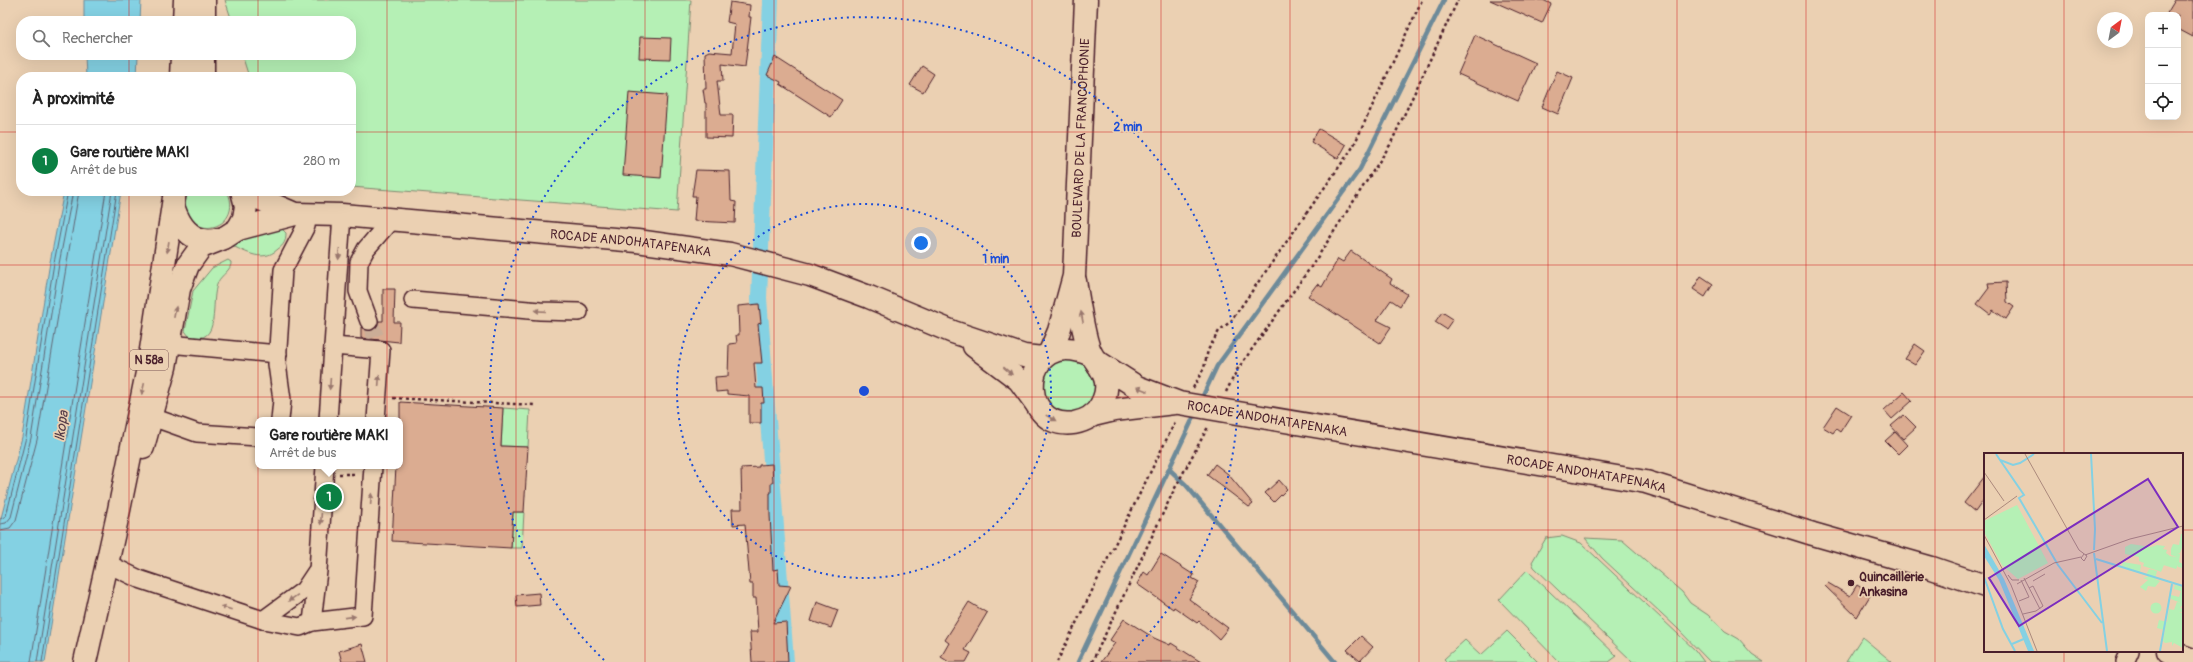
<!DOCTYPE html>
<html lang="fr">
<head>
<meta charset="utf-8">
<style>
  body { margin:0; font-family:Pangolin,sans-serif; background:#f6f6f6; color:#222 }
  .controls { position:absolute; right:12px; top:12px; display:grid; overflow:hidden; border-radius:8px; box-shadow:0 4px 16px #0002 }
  .controls button { width:36px; height:36px; display:grid; place-items:center; padding:0; border:0; border-bottom:1px solid #e0e0e0; background:#fff; color:#222; font:20px sans-serif }
  .compass { position:absolute; left:2097px; top:12px; width:36px; height:36px; border-radius:50%; background:#fff; box-shadow:0 4px 16px #0002; rotate:32deg }
  .you { position:absolute; left:921px; top:243px; width:14px; height:14px; margin:-10px; border:3px solid #fff; border-radius:50%; background:#1a73e8; box-shadow:0 0 0 6px #1a73e833 }
  .badge { display:grid; place-items:center; width:26px; height:26px; border-radius:50%; background:#0b8043; color:#fff; font-size:13px; font-weight:700 }
  .pin { position:absolute; translate:-50% -50%; border:2px solid #fff; box-shadow:0 1px 4px #0006 }
  .popup { position:absolute; left:255px; top:417px; width:148px; height:52px; box-sizing:border-box; display:grid; place-content:center; border-radius:8px; background:#fff; filter:drop-shadow(0 1px 3px #0005); font-size:13px; white-space:nowrap; color:#767676 }
  .popup b { font-size:15px; color:#222 }
  .popup::after { content:''; position:absolute; left:50%; top:100%; margin-left:-8px; border:8px solid transparent; border-top-color:#fff }
  .list { margin:0; padding:0; list-style:none }
  h2 { display:flex; justify-content:space-between; align-items:center; height:52px; margin:0; padding:0 16px; font-size:17px }
  h2 small { font-size:13px; font-weight:400; color:#767676 }
  .list li { display:grid; grid-template-columns:26px 1fr auto; gap:12px; align-items:center; box-sizing:border-box; height:72px; padding:0 16px; border-top:1px solid #e0e0e0 }
  .list b { display:block; font-size:15px; white-space:nowrap }
  .list p { margin:0; font-size:13px; white-space:nowrap; color:#767676 }
  .list em { font-size:13px; font-style:normal; color:#767676 }
  .icon { flex:none; width:22px; height:22px; fill:none; stroke:currentColor; stroke-width:2; stroke-linecap:round; stroke-linejoin:round }
  .map { position:relative; flex:none; width:2193px; height:662px; overflow:hidden }
  .search { position:absolute; background:#fff; box-shadow:0 4px 16px #0002; left:16px; top:16px; width:340px; height:44px; display:flex; align-items:center; gap:10px; box-sizing:border-box; padding:0 14px; border-radius:16px; color:#767676; font-size:15px }
  .panel { position:absolute; background:#fff; box-shadow:0 4px 16px #0002; left:16px; top:72px; width:340px; height:124px; border-radius:16px }
  .map>svg:first-child { display:block }
</style>
</head>
<body>
<div class="map">
<svg width="2193" height="662" viewBox="0 0 2193 662">
  <rect width="100%" height="100%" fill="#ebd0b2"/>
  <filter id="ink" filterUnits="userSpaceOnUse"><feTurbulence type="fractalNoise" baseFrequency=".025" numOctaves="2"/><feDisplacementMap in="SourceGraphic" scale="8" xChannelSelector="R" yChannelSelector="G"/><feConvolveMatrix kernelMatrix="1 2 1 2 8 2 1 2 1" color-interpolation-filters="sRGB"/></filter>
  <g filter="url(#ink)">
    <!-- green -->
    <g fill="#b5f0b5" stroke="#808870">
      <polygon points="225,0 691,0 677,212 351,187 351,77 249,77 242,55 351,55 351,21 232,21"/>
      <path d="M 190,191 L 227,191 C 244,225 197,242 187,212 C 184,205 185,197 190,191 Z"/>
      <path d="M 281,228 L 286,233 C 286,241 284,245 278,249 C 261,265 243,249 225,243 Z"/>
      <path d="M 228,260 L 231,262 C 232,270 221,275 218,282 C 209,301 223,347 189,336 L 185,331 L 193,291 L 212,268 Z"/>
      <path d="M 1075,352 L 1100,380 L 1090,406 C 1066,416 1063,415 1043,399 L 1041,369 Z"/>
      <polygon points="503,408 530,410 528,447 501,446"/>
      <polygon points="513,512 524,512 522,548 511,548"/>
      <polygon points="1562,536 1581,543 1695,650 1704,662 1633,662 1534,567 1532,562 1546,538"/>
      <polygon points="1585,538 1622,540 1682,592 1690,603 1708,615 1725,631 1739,639 1752,654 1764,662 1710,662 1676,627 1602,558"/>
      <polygon points="1527,570 1617,656 1609,662 1559,662 1499,600"/>
      <polygon points="1507,631 1538,662 1447,662 1444,659 1465,640 1481,655"/>
      <polygon points="1862,637 1892,662 1846,662"/>
    </g>
    <!-- water -->
    <g fill="#84d1e3" stroke="#6d8a99">
      <polygon points="84,0 141,0 140,21 84,21"/>
      <polygon points="85,55 138,55 137,77 86,77"/>
      <polygon points="64,191 121,191 45,662 0,662 0,522 22,437 50,262"/>
    </g>
    <g fill="none" stroke-linecap="round" stroke-linejoin="round">
      <!-- shore -->
      <g stroke="#616675" stroke-width="1">
        <polyline points="0,519 6,516 26,437 54,263 68,191"/>
        <polyline points="0,524 6,523 11,517 31,438 59,264 73,191"/>
        <polyline points="0,530 10,528 16,520 37,440 79,191"/>
        <polyline points="31,662 106,191"/>
        <polyline points="37,662 112,191"/>
        <polyline points="42,662 117,191"/>
      </g>
      <!-- stream -->
      <g stroke="#6d8a99" stroke-width="4.5">
        <polyline points="1201,400 1217,366 1360,169 1444,0"/>
        <polyline points="1169,469 1186,485 1335,662"/>
        <polyline points="1078,662 1196,412"/>
      </g>
      <!-- canal -->
      <polyline stroke="#84d1e3" stroke-width="16" points="771,0 759,298 786,662"/>
    </g>
    <!-- building -->
    <g fill="#dbac91" stroke="#4a1f2b">
      <polygon points="1490,0 1543,0 1551,4 1542,23"/>
      <polygon points="2175,0 2193,0 2193,37 2178,29 2178,15 2166,15"/>
      <polygon points="730,2 750,5 749,17 751,17 745,67 722,64 723,81 717,81 721,115 733,115 732,138 706,137 706,103 705,103 703,89 706,89 705,53 709,51 732,53 735,24 727,22"/>
      <polygon points="1475,35 1536,63 1518,101 1458,74"/>
      <polygon points="640,37 671,38 670,59 639,58"/>
      <polygon points="775,57 842,100 831,117 780,84 781,82 767,75"/>
      <polygon points="922,66 934,74 923,92 910,85"/>
      <polygon points="1557,71 1573,78 1558,114 1542,107"/>
      <polygon points="629,92 667,95 661,178 623,175"/>
      <polygon points="1319,129 1346,145 1338,159 1311,142"/>
      <polygon points="696,170 730,171 731,201 736,202 735,223 694,221 696,196 692,196"/>
      <polygon points="1351,251 1392,279 1390,283 1407,294 1400,306 1391,300 1377,320 1391,327 1380,343 1308,296 1317,284 1322,287 1338,259 1343,262"/>
      <polygon points="1701,276 1713,284 1705,297 1693,289"/>
      <polygon points="2006,282 2007,302 2014,307 2006,319 1993,310 1990,314 1977,304 1989,288 1988,283"/>
      <polygon points="383,289 395,289 394,322 400,322 399,342 361,338 361,327 367,331 372,330 377,327 379,321 383,321"/>
      <polygon points="759,304 761,323 758,324 762,363 754,363 756,388 763,388 764,403 761,403 761,423 749,423 749,396 727,394 727,391 716,392 715,377 728,376 729,344 737,343 736,335 739,335 738,306"/>
      <polygon points="1442,312 1453,319 1446,329 1435,322"/>
      <polygon points="1915,344 1925,351 1915,365 1905,359"/>
      <polygon points="1904,392 1912,401 1892,419 1884,410"/>
      <polygon points="400,402 503,408 501,446 528,447 524,512 513,512 511,548 392,541 396,466 400,466"/>
      <polygon points="1837,406 1851,415 1840,432 1836,429 1833,433 1823,427"/>
      <polygon points="1904,415 1916,427 1903,439 1891,426"/>
      <polygon points="1895,432 1907,445 1898,454 1885,441"/>
      <polygon points="772,464 773,483 771,483 771,493 770,493 770,515 773,570 778,569 779,585 791,586 773,623 786,622 788,662 752,662 750,632 758,632 756,598 753,598 753,584 750,584 745,524 733,525 732,509 742,509 741,468 759,467 759,465"/>
      <polygon points="1215,464 1228,474 1253,504 1249,507 1207,475"/>
      <polygon points="1985,476 1985,498 1975,512 1964,503"/>
      <polygon points="1279,480 1287,489 1274,502 1265,493"/>
      <polygon points="1161,554 1194,575 1192,578 1199,582 1189,599 1228,628 1219,639 1199,621 1197,623 1174,607 1173,609 1137,584 1144,572 1148,575"/>
      <polygon points="1828,583 1850,596 1857,585 1871,594 1857,617 1825,586"/>
      <polygon points="539,593 540,605 517,607 516,595"/>
      <polygon points="817,602 838,610 831,628 811,621"/>
      <polygon points="969,602 987,613 965,650 971,653 966,662 949,662 941,657 949,643 945,640"/>
      <polygon points="1124,619 1154,638 1170,645 1171,643 1201,662 1101,662 1115,643 1110,640"/>
      <polygon points="1361,636 1373,647 1360,661 1347,650"/>
      <polygon points="362,644 367,662 342,662 339,651"/>
    </g>
    <g fill="none" stroke-linecap="round" stroke-linejoin="round">
      <!-- minor-tunnel -->
      <polyline stroke="#cbad97" stroke-width="17" stroke-dasharray="17 8" stroke-linecap="butt" points="369,321 377,340"/>
      <defs>
        <g id="minor">
          <polyline points="413,300 540,311 579,312"/>
          <polyline points="369,321 358,291 359,262 366,249 391,220"/>
          <polyline points="169,344 278,354"/>
          <polyline points="333,346 381,350 376,420"/>
          <polyline points="152,417 197,433 258,437"/>
          <polyline points="280,420 282,400 277,364 283,270 306,226 308,214"/>
          <polyline points="328,420 342,215"/>
          <polyline points="108,564 139,579 263,620 300,627 312,622 363,616 373,466"/>
          <polyline points="263,620 304,590 316,572"/>
          <polyline points="312,622 318,571 325,466"/>
          <polyline points="2125,662 2130,651"/>
        </g>
        <g id="major">
          <polyline points="184,21 185,0"/>
          <polyline points="204,21 204,0"/>
          <polyline points="181,77 182,55"/>
          <polyline points="203,77 203,55"/>
          <polyline points="248,191 258,198 295,214"/>
          <path d="M 174,209 C 181,229 195,246 219,239"/>
          <path id="s1" d="M 238,229 L 295,214 L 342,215 L 637,241 L 730,254 L 810,275 L 869,297 L 953,332 L 1024,356 L 1043,358"/>
          <path d="M 1075,281 C 1078,297 1084,343 1092,355 C 1097,365 1104,370 1106,382 C 1107,389 1105,398 1101,405 C 1096,415 1085,421 1074,423 C 1015,432 1018,323 1091,355"/>
          <polyline points="974,346 1019,380 1035,402"/>
          <path id="s2" d="M 1050,352 L 1059,331 L 1074,276 L 1086,0"/>
          <path id="s3" d="M 1098,362 L 1137,387 L 1179,403 L 1646,482 L 1813,534 L 1932,568 L 1985,586"/>
          <polyline points="1093,415 1114,410 1174,403"/>
          <polyline points="143,447 165,367 179,289 188,265 201,247 224,238 238,229 244,218 246,206 242,191"/>
          <polyline points="2168,651 2193,660"/>
          <polyline points="85,662 119,510 149,363 175,191"/>
        </g>
      </defs>
      <!-- minor casing -->
      <use href="#minor" stroke="#4a1f2b" stroke-width="20"/>
      <!-- major casing -->
      <use href="#major" stroke="#4a1f2b" stroke-width="25"/>
      <!-- path -->
      <g stroke="#4a1f2b" stroke-width="2.5" stroke-dasharray="3 3" stroke-linecap="butt">
        <polyline points="1193,388 1204,368 1208,350 1219,331 1231,321 1353,147 1422,0"/>
        <polyline points="1226,392 1237,370 1313,264 1390,145 1458,0"/>
        <polyline points="393,398 535,405"/>
        <polyline points="339,474 356,474"/>
        <polyline points="1057,662 1176,420"/>
        <polyline points="1092,662 1175,488 1208,427"/>
      </g>
      <!-- minor -->
      <use href="#minor" stroke="#ebd0b2" stroke-width="17"/>
      <!-- major -->
      <use href="#major" stroke="#ebd0b2" stroke-width="22"/>
    </g>
    <!-- one-way arrows -->
    <defs><path id="oneway-solid" d="M-6-.8H1V-3.2L6.5 0L1 3.2V.8H-6Z"/></defs>
    <g fill="#9a786e">
      <use href="#oneway-solid" transform="translate(168 247) rotate(99)"/>
      <use href="#oneway-solid" transform="translate(339 254) rotate(94)"/>
      <use href="#oneway-solid" transform="translate(540 311) rotate(-176)"/>
      <use href="#oneway-solid" transform="translate(175 312) rotate(-79)"/>
      <use href="#oneway-solid" transform="translate(1082 317) rotate(-101)"/>
      <use href="#oneway-solid" transform="translate(1008 371) rotate(40)"/>
      <use href="#oneway-solid" transform="translate(379 381) rotate(-86)"/>
      <use href="#oneway-solid" transform="translate(330 384) rotate(94)"/>
      <use href="#oneway-solid" transform="translate(143 389) rotate(103)"/>
      <use href="#oneway-solid" transform="translate(1142 389) rotate(-159)"/>
      <use href="#oneway-solid" transform="translate(1051 418) rotate(29)"/>
      <use href="#oneway-solid" transform="translate(371 499) rotate(-86)"/>
      <use href="#oneway-solid" transform="translate(321 519) rotate(94)"/>
      <use href="#oneway-solid" transform="translate(293 598) rotate(145)"/>
      <use href="#oneway-solid" transform="translate(226 608) rotate(-162)"/>
      <use href="#oneway-solid" transform="translate(350 617) rotate(-7)"/>
    </g>
  </g>
  <!-- grid -->
  <path fill="none" stroke="#d62828" stroke-width="1" stroke-opacity="0.55" d="M 129,0 L 129,21M 258,0 L 258,21M 387,0 L 387,662M 516,0 L 516,662M 645,0 L 645,662M 774,0 L 774,662M 903,0 L 903,662M 1032,0 L 1032,662M 1161,0 L 1161,662M 1290,0 L 1290,662M 1419,0 L 1419,662M 1548,0 L 1548,662M 1677,0 L 1677,662M 1806,0 L 1806,662M 1935,0 L 1935,662M 2064,0 L 2064,454M 129,55 L 129,77M 258,55 L 258,77M 0,132 L 21,132M 351,132 L 2193,132M 129,191 L 129,662M 258,191 L 258,662M 0,265 L 2193,265M 0,397 L 2193,397M 0,530 L 1985,530M 2182,530 L 2193,530M 2064,651 L 2064,662"/>
  <!-- distance rings -->
  <g fill="none" stroke="#1d4ed8" stroke-width="2" stroke-dasharray="2 4">
    <circle cx="864" cy="391" r="187"/>
    <path d="M604 660A374 374 0 1 1 1124 660"/>
  </g>
  <!-- markers -->
  <circle fill="#4a1f2b" stroke="#ebd0b2" stroke-width="1.5" cx="1851" cy="583" r="4"/>
  <g text-anchor="middle" stroke-width="3.5" stroke-linejoin="round" paint-order="stroke">
    <!-- shield labels -->
    <rect fill="#ebd0b2" stroke="#7a5454" stroke-width="1" x="130" y="350" width="38" height="20" rx="3"/>
    <g font-size="12" font-weight="bold" fill="#4a1f2b">
      <text x="149" y="364">N 58a</text>
    </g>
    <!-- street labels -->
    <g font-size="13" fill="#4a1f2b" stroke="#ebd0b2">
      <text dy="5" stroke="none"><textPath href="#s2" startOffset="218">BOULEVARD DE LA FRANCOPHONIE</textPath></text>
      <text dy="5" stroke="none"><textPath href="#s1" startOffset="396">ROCADE ANDOHATAPENAKA</textPath></text>
      <text dy="5" stroke="none"><textPath href="#s3" startOffset="181">ROCADE ANDOHATAPENAKA</textPath></text>
      <text dy="5" stroke="none"><textPath href="#s3" startOffset="505">ROCADE ANDOHATAPENAKA</textPath></text>
    </g>
    <!-- poi labels -->
    <g font-size="13" font-weight="bold" fill="#4a1f2b" stroke="#ebd0b2" text-anchor="start">
      <text x="1859" y="581">Quincaillerie<tspan x="1859" dy="15">Ankasina</tspan></text>
    </g>
    <!-- water labels -->
    <g font-size="14" font-style="italic" fill="#533a47" stroke="#ebd0b2">
      <text transform="translate(61 426) rotate(-82)" y="5">Ikopa</text>
    </g>
  </g>
  <!-- overview -->
  <g transform="translate(1984 453)">
    <rect width="199" height="199" fill="#ebd0b2"/>
    <path d="M 33,52 L 64,110 L 34,126 L 18,112 L 0,79 L 0,68 ZM 197,81 L 199,81 L 199,92 L 196,100 L 194,100 L 196,101 L 195,109 L 199,111 L 199,115 L 194,114 L 194,112 L 192,116 L 164,107 L 180,112 L 177,119 L 175,118 L 159,113 L 160,110 L 155,108 L 155,104 L 141,101 L 141,94 L 147,91 L 167,94 L 173,92 L 181,93 L 179,96 L 183,97 L 182,100 L 186,103 L 193,104 L 187,102 L 187,96 L 189,91 L 195,92 ZM 139,109 L 157,112 L 156,119 L 138,113 ZM 165,116 L 173,118 L 171,126 L 176,128 L 171,134 L 164,133 L 162,138 L 156,134 L 164,127 L 159,125 L 164,124 L 162,122 ZM 191,132 L 199,134 L 199,154 L 197,153 L 196,156 L 199,154 L 199,159 L 195,159 L 199,160 L 199,195 L 190,190 L 188,193 L 188,189 L 181,190 L 179,188 L 182,170 L 180,177 L 173,175 L 175,167 L 183,169 L 184,163 L 196,167 L 184,163 L 185,156 L 190,157 L 193,149 L 197,150 L 187,146 L 187,142 L 195,144 L 197,138 L 190,136 ZM166.5 155a5.5 5.5 0 1 1 11 0a5.5 5.5 0 1 1-11 0Z" fill="#b5f0b5"/>
    <path d="M 0,91 L 20,126 L 50,198 L 44,198 L 15,127 L 0,103 Z" fill="#84d1e3"/>
    <path fill="none" stroke="#84d1e3" stroke-width="2" d="M 12,1 L 16,7 L 29,12 L 36,10 L 50,1M 107,1 L 111,76 L 110,97M 16,7 L 40,42 L 35,45 L 74,112 L 118,170M 110,100 L 123,198M 112,106 L 199,133M 0,124 L 19,176 L 31,198M 28,191 L 42,185M 176,198 L 188,131"/>
    <path fill="none" stroke="#ab897c" stroke-width="1" d="M 41,1 L 95,97 L 103,103 L 100,108 L 97,105 L 100,101M 0,19 L 20,48M 0,67 L 33,43M 0,82 L 27,132 L 53,198M 101,102 L 146,86 L 199,73M 24,122 L 28,127 L 35,127M 40,125 L 56,156M 49,128 L 61,121M 33,131 L 70,110 L 97,104M 35,148 L 45,144 L 37,127M 39,161 L 52,158 L 59,153 L 49,133 L 45,135"/>
    <path fill="#7b2cbf" fill-opacity="0.15" stroke="#7b2cbf" stroke-width="2" d="M 164,26 L 194,74 L 35,173 L 5,125 Z"/>
    <rect width="199" height="199" fill="none" stroke="#4a1f2b" stroke-width="2"/>
  </g>
  <circle cx="864" cy="391" r="6" fill="#1d4ed8" stroke="#ebd0b2" stroke-width="2"/>
  <g font-size="12" text-anchor="middle" font-weight="bold" fill="#1d4ed8" stroke="#ebd0b2" stroke-width="3.5" stroke-linejoin="round" paint-order="stroke">
    <text x="1128" y="131">2 min</text>
    <text x="996" y="263">1 min</text>
  </g>
</svg>
<div class="controls">
<button>+</button>
<button>−</button>
<button><svg class="icon" aria-label="locate" viewBox="0 0 24 24"><circle cx="12" cy="12" r="6"/><path d="M12 2v4M12 18v4M2 12h4M18 12h4"/></svg></button>
</div>
<svg class="compass" viewBox="-18 -18 36 36"><path d="M0-13l5 13h-10z" fill="#e53935"/><path d="M0 13l5-13h-10z" fill="#767676"/></svg>
<div class="you"></div>
<div class="pin badge" style="left:329px;top:497px">1</div>
<div class="popup"><b>Gare routière MAKI</b>Arrêt de bus</div>
<div class="search"><svg class="icon" aria-label="search" viewBox="0 0 24 24"><circle cx="10" cy="10" r="6"/><path d="M15 15l6 6"/></svg>Rechercher</div>
<section class="panel">
<h2>À proximité<small></small></h2>
<ul class="list">
<li><span class="badge">1</span><div><b>Gare routière MAKI</b><p>Arrêt de bus</p></div><em>280 m</em></li>
</ul>
</section>
</div>
</body>
</html>
